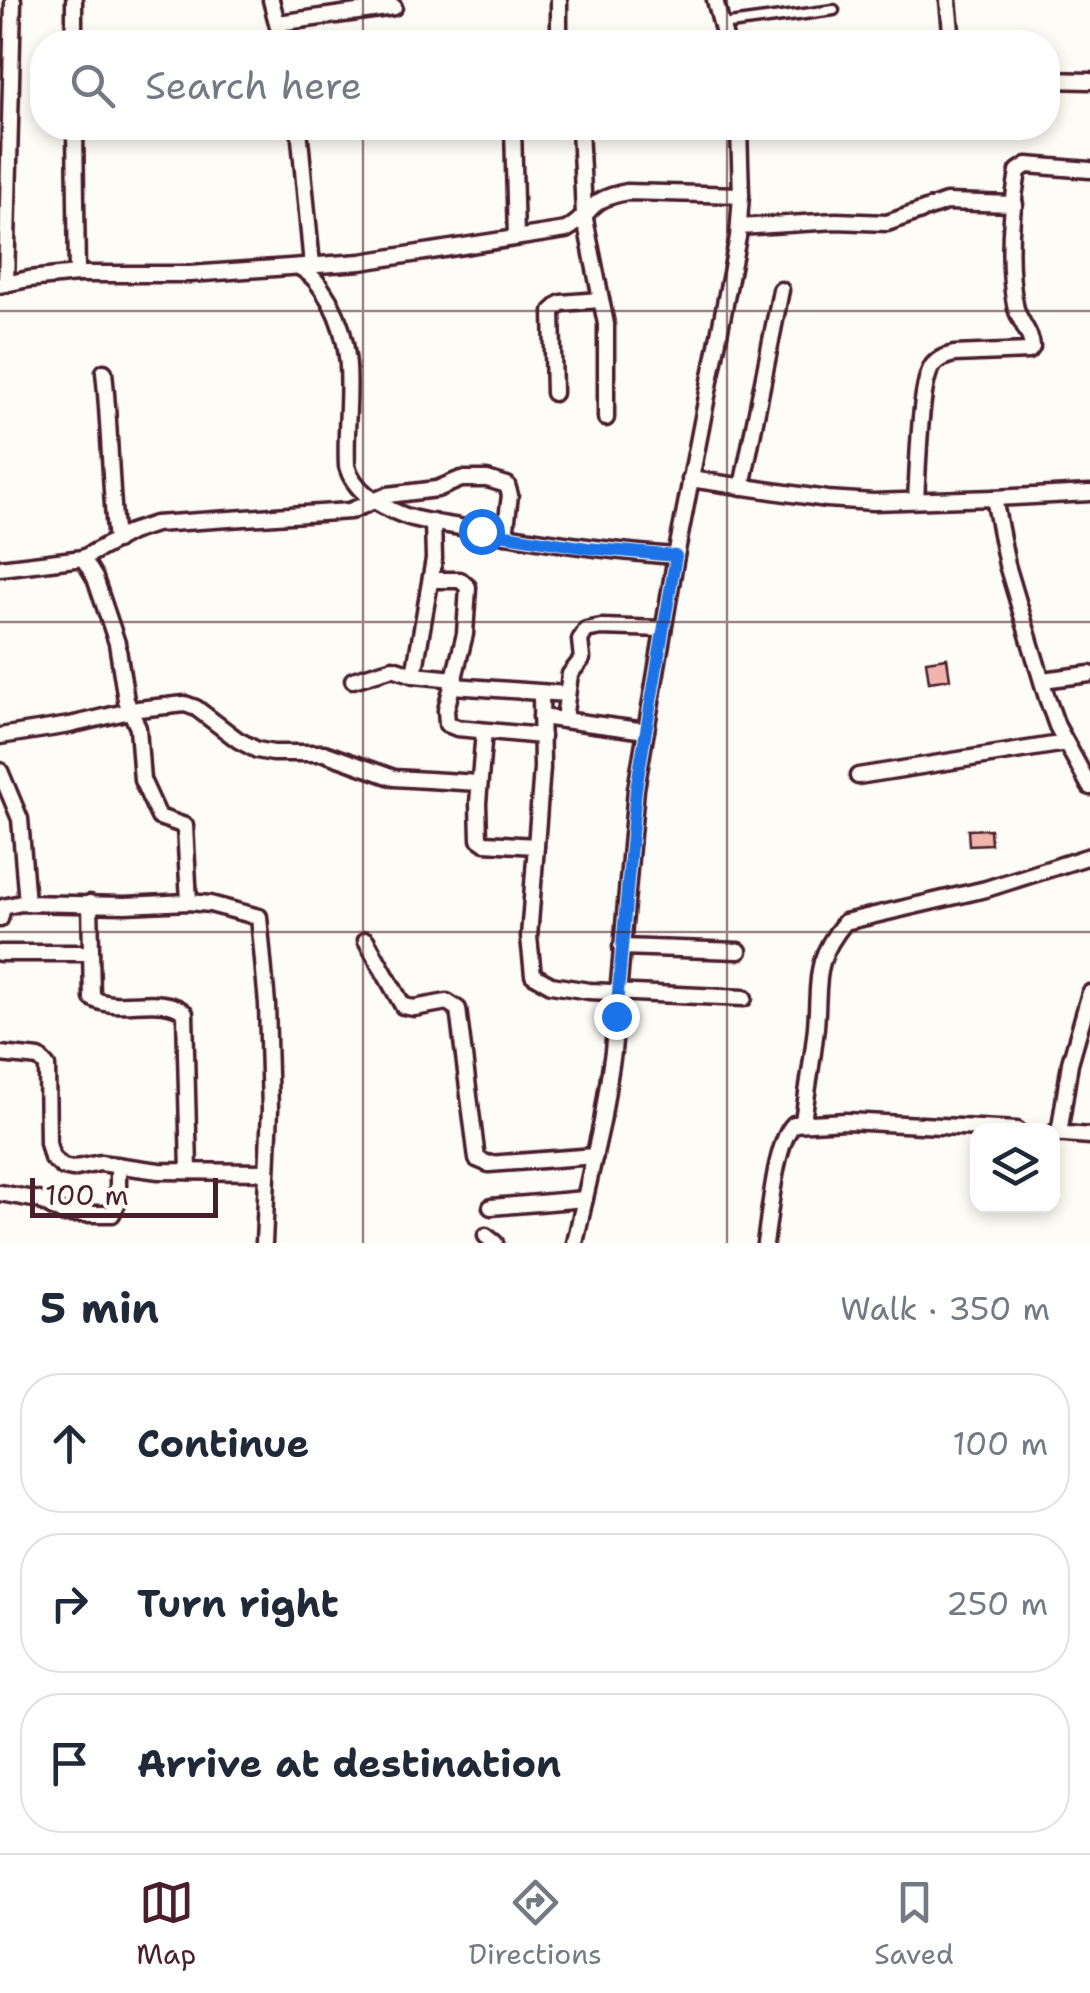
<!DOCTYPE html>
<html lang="en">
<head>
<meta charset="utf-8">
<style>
  body { margin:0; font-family:"Shantell Sans",sans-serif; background:#f6f6f7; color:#1f2937 }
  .controls { position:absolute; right:30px; bottom:30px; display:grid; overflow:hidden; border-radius:20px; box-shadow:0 5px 15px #0003 }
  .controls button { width:90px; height:90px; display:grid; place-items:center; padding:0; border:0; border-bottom:2px solid #e0e1e3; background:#fff; color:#1f2937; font:50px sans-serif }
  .scale { position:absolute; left:30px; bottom:25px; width:188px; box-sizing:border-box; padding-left:10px; border:5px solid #4a1f2b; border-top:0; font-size:28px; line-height:35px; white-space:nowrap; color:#4a1f2b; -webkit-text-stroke:8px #fdfcf7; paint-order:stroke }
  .stop { position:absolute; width:30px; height:30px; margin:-22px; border:8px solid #1a73e8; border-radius:50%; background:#fff }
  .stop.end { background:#1a73e8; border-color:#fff; box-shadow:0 2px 10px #0008 }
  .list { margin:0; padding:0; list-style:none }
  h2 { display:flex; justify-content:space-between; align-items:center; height:130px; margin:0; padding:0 40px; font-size:42px }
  h2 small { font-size:32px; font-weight:400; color:#747a83 }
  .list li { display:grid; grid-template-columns:65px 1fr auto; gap:30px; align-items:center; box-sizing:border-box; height:140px; margin:0 20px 20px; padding:0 20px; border:2px solid #e0e1e3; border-radius:40px }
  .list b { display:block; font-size:38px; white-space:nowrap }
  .list em { font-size:32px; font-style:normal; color:#747a83 }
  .icon { flex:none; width:55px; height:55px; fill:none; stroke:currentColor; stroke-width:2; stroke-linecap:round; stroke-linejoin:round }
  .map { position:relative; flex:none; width:1090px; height:1243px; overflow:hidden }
  .search { position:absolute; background:#fff; box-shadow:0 5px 15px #0003; left:30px; right:30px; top:30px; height:110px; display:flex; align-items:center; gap:25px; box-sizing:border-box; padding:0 35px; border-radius:40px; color:#747a83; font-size:38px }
  .sheet { height:610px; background:#fff }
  nav { display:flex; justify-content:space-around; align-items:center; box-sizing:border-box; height:140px; border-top:2px solid #e0e1e3; background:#fff; font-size:28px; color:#747a83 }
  nav a { display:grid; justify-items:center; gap:5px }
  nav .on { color:#4a1f2b }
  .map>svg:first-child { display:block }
</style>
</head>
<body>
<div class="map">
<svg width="1090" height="1243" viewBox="0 0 1090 1243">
  <rect width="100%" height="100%" fill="#fdfcf7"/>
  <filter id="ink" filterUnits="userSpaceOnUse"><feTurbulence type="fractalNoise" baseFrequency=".01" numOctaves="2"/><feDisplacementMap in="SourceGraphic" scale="20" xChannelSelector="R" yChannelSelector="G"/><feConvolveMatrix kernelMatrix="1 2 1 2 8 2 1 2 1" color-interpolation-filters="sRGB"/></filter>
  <g filter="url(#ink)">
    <!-- building -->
    <g fill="#efb4ac" stroke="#4a1f2b" stroke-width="2.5">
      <polygon points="947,658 950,679 929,682 926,661"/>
      <polygon points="990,829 991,844 969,845 968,830"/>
    </g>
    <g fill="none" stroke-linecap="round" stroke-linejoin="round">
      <defs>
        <polyline id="service" points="722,25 834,10"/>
        <g id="minor">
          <polyline points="74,0 74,42"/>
          <polyline points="271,0 282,42"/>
          <polyline points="559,0 559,42"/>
          <polyline points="715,0 726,42"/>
          <polyline points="948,0 952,42"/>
          <polyline points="278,23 394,7"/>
          <polyline points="1048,80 1090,81"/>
          <polyline points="75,128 77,274"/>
          <polyline points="299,128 312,265"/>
          <polyline points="513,128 516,237"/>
          <polyline points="580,128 584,214 606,324 606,418"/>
          <polyline points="739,227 836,221 887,223 946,202 1015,204"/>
          <path d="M 299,267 C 315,276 321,287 330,302 C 360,357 344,408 347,466 C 354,492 380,506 403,515 C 424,523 448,524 470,529 C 539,541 606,551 676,556"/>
          <polyline points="6,284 13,0"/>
          <path d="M 0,285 L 29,279 L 77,274 L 190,274 L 361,262 L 566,230 C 595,213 585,200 627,192 L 741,195"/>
          <path d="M 104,372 C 110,428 110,484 116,541"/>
          <polyline points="554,393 552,311 561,303 600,300"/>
          <polyline points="690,479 827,499 873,502 994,498 1007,565 1047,698 1057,726 1090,787"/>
          <polyline points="742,487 781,290"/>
          <polyline points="994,498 1090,493"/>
          <path d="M 916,500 C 918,474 919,382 933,365 C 939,358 946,356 954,354 L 1029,351 L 1032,347 C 1031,331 1017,320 1015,304 C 1007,262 1011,212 1018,171 L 1027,165 L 1090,170"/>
          <polyline points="83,558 95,578 117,643 126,700 138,728 142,780 159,817 185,826 189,902"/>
          <polyline points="0,568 83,558 131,532 155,524 350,511 388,495 437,489 461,479 487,479 507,485 510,495 505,535"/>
          <polyline points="431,580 460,580 468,587 465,634 446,710 447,724 457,728 542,736"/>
          <polyline points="414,675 434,559 433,522"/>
          <polyline points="353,680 393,668 414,675 455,679"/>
          <polyline points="1042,680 1090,674"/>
          <polyline points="453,686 567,694"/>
          <polyline points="541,693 542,768 529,937 533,975 551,985 589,991 744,998"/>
          <polyline points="541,717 646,731"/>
          <polyline points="564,720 570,674 582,659 580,640 586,630 601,627 663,629"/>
          <polyline points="484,731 478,803 479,839 485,843 536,846"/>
          <polyline points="0,736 70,725 138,709 185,704 196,708 238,740 257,750 273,753 324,753 394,778 479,783"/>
          <polyline points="0,771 20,819 27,903"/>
          <polyline points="858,776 1066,743"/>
          <path d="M 90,903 L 92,998 C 118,1014 162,992 185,1013 L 189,1171"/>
          <polyline points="0,919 3,907 21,903 125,905 189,902 210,904 259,917 267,1004 270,1109 264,1243"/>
          <polyline points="366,940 403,1006 414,1008 447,1002 458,1009 477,1159 489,1164 595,1156"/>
          <polyline points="621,947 739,951"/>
          <polyline points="0,953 91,953"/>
          <polyline points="0,1054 39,1058 47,1066 48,1143 52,1158 63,1167 72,1169 100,1163 159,1171 266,1172"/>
          <path d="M 803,1122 C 807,1090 813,1058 816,1027 C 820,981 812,962 845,922 L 986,889 L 1090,856"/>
          <polyline points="1053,1133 1090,1136"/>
          <polyline points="1059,1134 1070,1063 1090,993"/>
          <polyline points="0,1193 39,1200 64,1214 112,1214 118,1202 118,1165"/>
          <polyline points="491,1207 585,1199"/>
          <polyline points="486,1236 495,1243"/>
          <polyline points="575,1243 602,1122 613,1052 636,789 676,556 738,237 741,195 739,128"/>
          <path d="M 765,1243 C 770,1215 775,1142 794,1124 L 846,1121 L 1017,1130"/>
        </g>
      </defs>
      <!-- service casing -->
      <use href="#service" stroke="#4a1f2b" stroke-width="15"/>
      <!-- minor casing -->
      <use href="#minor" stroke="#4a1f2b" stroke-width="21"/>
      <!-- service -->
      <use href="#service" stroke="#fdfcf7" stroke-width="8"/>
      <!-- minor -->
      <use href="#minor" stroke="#fdfcf7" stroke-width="14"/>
    </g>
  </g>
  <g fill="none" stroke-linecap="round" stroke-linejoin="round" filter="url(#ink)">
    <!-- route -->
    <polyline stroke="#1a73e8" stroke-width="12" points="481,531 587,548 676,556 636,789 616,1016"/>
  </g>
  <!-- grid -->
  <path fill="none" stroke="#4a1f2b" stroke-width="2.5" stroke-opacity="0.55" d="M 363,0 L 363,42M 727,0 L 727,42M 363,128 L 363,1243M 727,128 L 727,1243M 0,311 L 1090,311M 0,622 L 1090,622M 0,932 L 1090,932"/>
</svg>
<div class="controls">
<button><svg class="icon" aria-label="layers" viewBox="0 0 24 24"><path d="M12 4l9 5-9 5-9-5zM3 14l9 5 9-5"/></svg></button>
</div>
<div class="scale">100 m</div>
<div class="stop" style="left:481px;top:531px"></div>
<div class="stop end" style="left:616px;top:1016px"></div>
<div class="search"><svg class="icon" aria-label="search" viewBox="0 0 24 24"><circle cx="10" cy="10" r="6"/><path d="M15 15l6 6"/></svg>Search here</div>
</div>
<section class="sheet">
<h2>5 min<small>Walk · 350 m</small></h2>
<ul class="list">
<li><svg class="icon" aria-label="ahead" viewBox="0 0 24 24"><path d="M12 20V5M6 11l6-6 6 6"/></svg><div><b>Continue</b></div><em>100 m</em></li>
<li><svg class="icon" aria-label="right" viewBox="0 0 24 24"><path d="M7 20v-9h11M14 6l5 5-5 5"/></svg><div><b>Turn right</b></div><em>250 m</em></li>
<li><svg class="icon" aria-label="arrive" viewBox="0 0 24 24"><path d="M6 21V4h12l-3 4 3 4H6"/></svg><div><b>Arrive at destination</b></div></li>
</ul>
</section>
<nav>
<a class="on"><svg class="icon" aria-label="map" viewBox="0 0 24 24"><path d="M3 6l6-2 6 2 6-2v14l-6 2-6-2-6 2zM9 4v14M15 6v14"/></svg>Map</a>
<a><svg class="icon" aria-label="directions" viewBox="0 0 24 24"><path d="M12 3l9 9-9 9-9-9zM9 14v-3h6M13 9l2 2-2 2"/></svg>Directions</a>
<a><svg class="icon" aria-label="saved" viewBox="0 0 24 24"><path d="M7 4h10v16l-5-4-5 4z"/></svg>Saved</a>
</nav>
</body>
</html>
